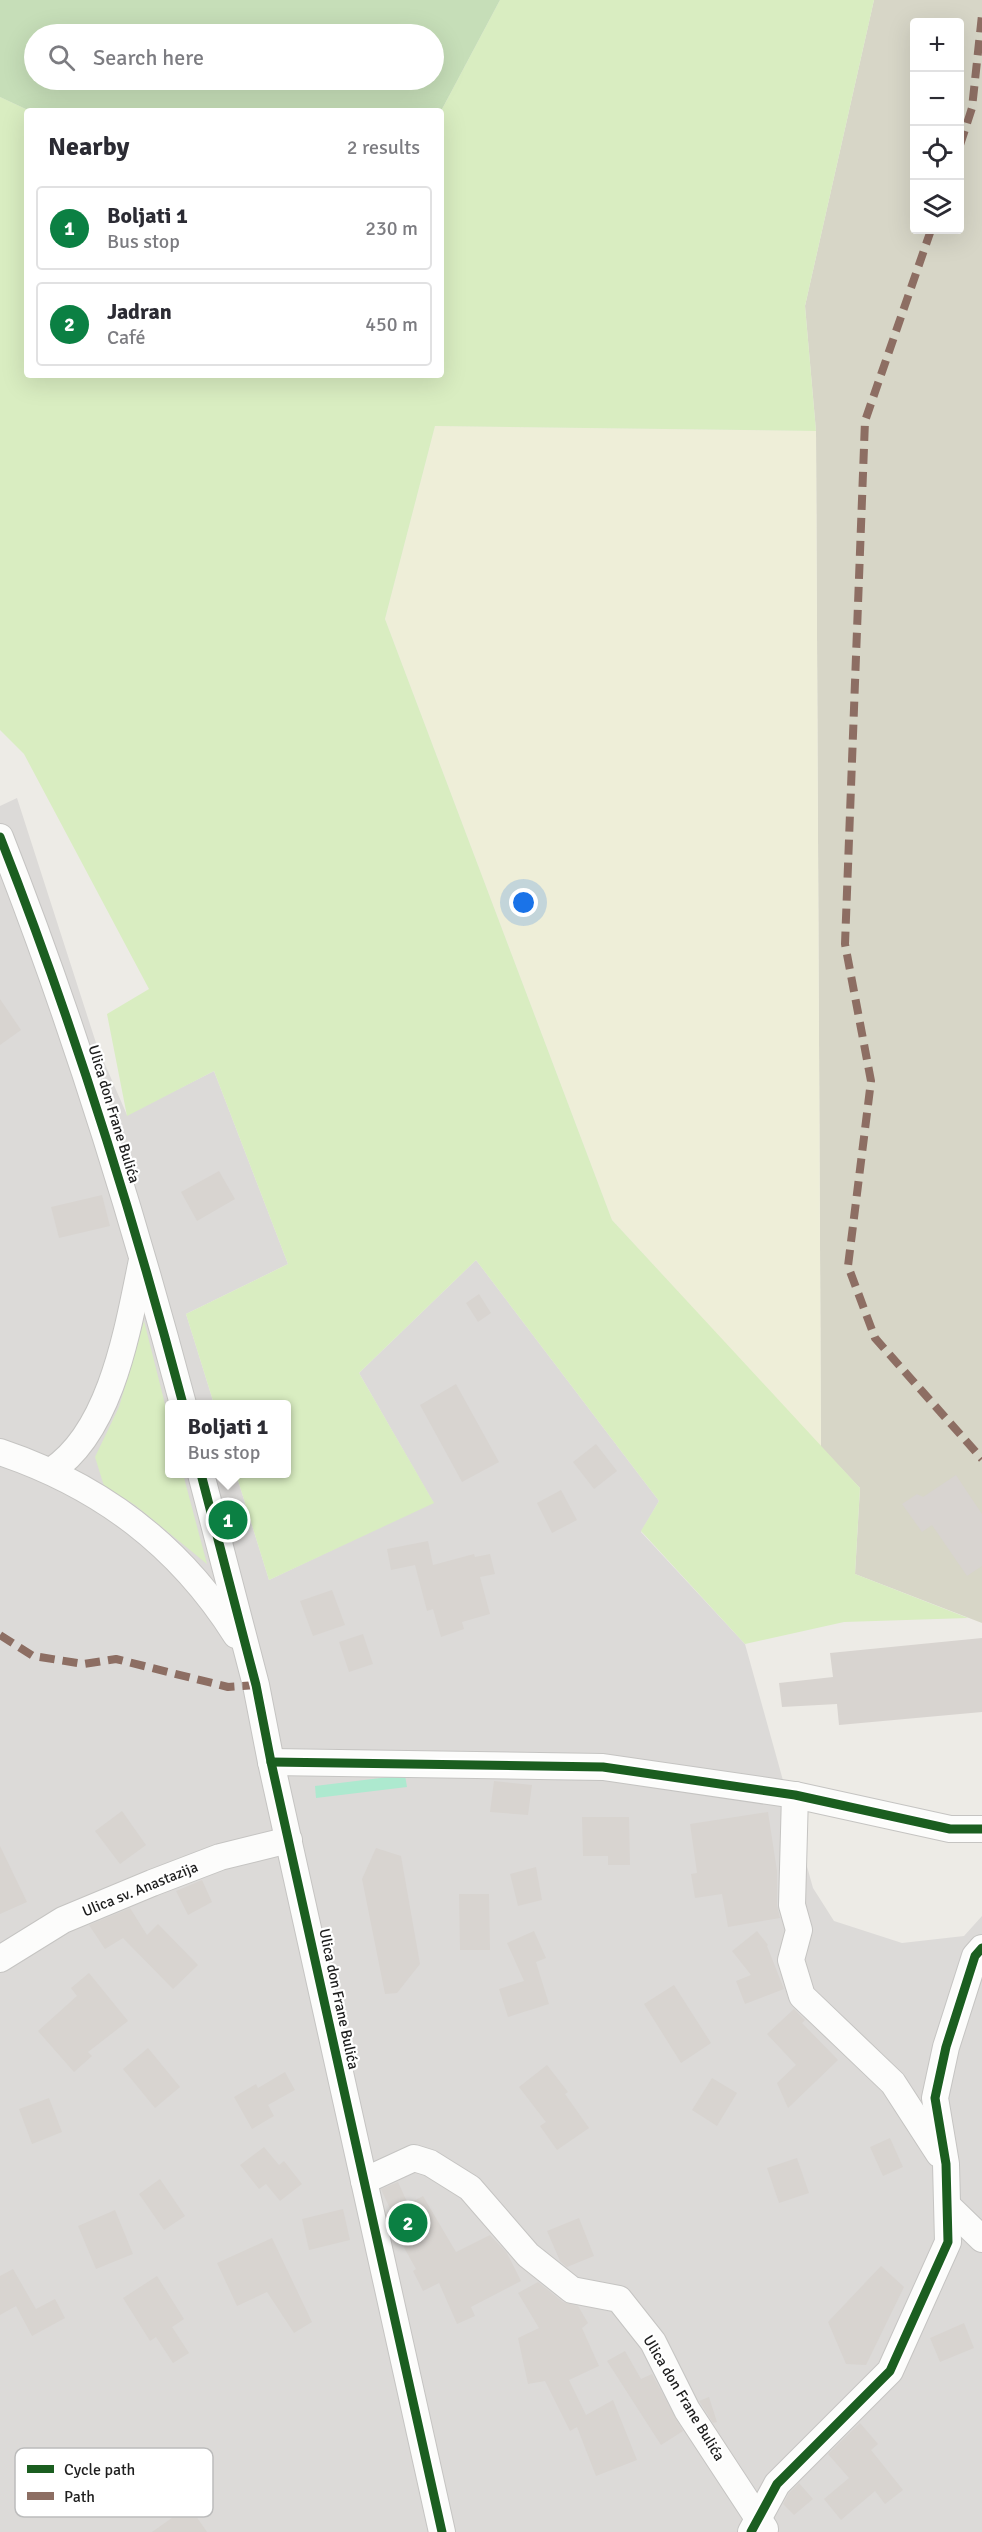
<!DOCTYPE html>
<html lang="en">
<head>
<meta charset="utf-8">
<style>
  body { margin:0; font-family:Signika,sans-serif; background:#f7f7f7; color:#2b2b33 }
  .controls { position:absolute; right:18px; top:18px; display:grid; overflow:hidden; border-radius:6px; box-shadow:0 6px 24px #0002 }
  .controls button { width:54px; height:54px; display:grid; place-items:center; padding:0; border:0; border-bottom:2px solid #e1e1e2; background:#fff; color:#2b2b33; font:30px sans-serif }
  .you { position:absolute; left:524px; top:903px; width:21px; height:21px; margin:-15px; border:4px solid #fff; border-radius:50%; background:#1a73e8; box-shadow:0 0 0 9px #1a73e833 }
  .badge { display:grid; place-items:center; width:39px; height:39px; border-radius:50%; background:#0b8043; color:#fff; font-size:20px; font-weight:700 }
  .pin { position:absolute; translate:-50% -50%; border:3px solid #fff; box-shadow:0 2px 6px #0006 }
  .popup { position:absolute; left:165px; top:1400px; width:126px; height:78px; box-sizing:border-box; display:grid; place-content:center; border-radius:6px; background:#fff; filter:drop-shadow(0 2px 4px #0005); font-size:20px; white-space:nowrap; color:#7c7c81 }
  .popup b { font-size:22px; color:#2b2b33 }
  .popup::after { content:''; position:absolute; left:50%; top:100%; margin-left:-12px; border:12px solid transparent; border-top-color:#fff }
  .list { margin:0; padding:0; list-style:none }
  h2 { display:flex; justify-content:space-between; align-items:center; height:78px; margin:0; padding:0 24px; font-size:26px }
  h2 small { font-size:20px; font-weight:400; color:#7c7c81 }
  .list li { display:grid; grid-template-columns:39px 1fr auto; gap:18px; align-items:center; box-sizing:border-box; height:84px; margin:0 12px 12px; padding:0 12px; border:2px solid #e1e1e2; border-radius:6px }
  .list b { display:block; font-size:22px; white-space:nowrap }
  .list p { margin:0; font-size:20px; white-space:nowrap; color:#7c7c81 }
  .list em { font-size:20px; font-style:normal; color:#7c7c81 }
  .icon { flex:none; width:33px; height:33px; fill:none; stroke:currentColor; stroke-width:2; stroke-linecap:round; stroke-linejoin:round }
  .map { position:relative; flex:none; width:982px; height:2532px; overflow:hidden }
  .search { position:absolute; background:#fff; box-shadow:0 6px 24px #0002; left:24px; top:24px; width:420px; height:66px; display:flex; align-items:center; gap:15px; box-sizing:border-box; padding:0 21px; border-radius:33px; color:#7c7c81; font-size:22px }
  .panel { position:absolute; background:#fff; box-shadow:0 6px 24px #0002; left:24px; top:108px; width:420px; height:270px; border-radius:6px }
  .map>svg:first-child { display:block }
</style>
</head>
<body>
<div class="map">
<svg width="982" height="2532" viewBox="0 0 982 2532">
  <rect width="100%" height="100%" fill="#edebe6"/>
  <!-- residential -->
  <polygon fill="#dcdad8" points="17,798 97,1046 127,1115 214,1071 288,1264 186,1314 214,1404 170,1404 170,1474 236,1474 269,1580 433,1502 359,1373 476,1260 659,1501 641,1532 745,1644 813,1888 834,1921 902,1943 964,1936 982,1916 982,2532 0,2532 0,806"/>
  <!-- construction -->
  <path fill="#d7d6c7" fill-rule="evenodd" d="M 874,0 L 982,0 L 982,1623 L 855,1574 L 860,1488 L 821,1447 L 816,431 L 805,306 ZM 914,22 L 960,22 L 960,230 L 914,230 Z"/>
  <!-- farmland -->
  <polygon fill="#eeeed8" points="435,426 816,431 821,1447 612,1220 385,619"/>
  <!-- grass -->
  <g fill="#d9edc1">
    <polygon points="500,0 874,0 805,306 816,431 435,426 385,619 612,1220 860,1488 855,1574 968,1618 844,1622 745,1644 641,1531 659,1501 476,1260 359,1373 434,1503 269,1580 236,1474 286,1474 286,1404 214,1404 186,1314 288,1264 214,1071 127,1116 107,1014 149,989 24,754 0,730 0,97 30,111 27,111 27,375 441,375 441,111"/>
    <polygon points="144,1321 169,1420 170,1474 183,1474 207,1564 135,1505 104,1486 95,1457 119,1407"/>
  </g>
  <!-- forest -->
  <path fill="#c6deb8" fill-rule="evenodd" d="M 0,0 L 500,0 L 441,111 L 30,111 L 0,97 ZM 34,34 L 434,34 L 434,80 L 34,80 Z"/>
  <!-- pitch -->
  <polygon fill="#ade9cf" points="405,1775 407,1787 316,1798 315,1786"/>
  <!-- building -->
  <g fill="#d8d4d0">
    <polygon points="0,999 21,1030 0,1045"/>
    <polygon points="219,1171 235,1199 197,1221 181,1192"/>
    <polygon points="102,1195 110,1226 59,1238 51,1207"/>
    <polygon points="479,1294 491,1313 478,1322 466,1303"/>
    <polygon points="456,1384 499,1462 462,1482 420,1405"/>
    <polygon points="596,1444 617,1471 594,1489 573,1462"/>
    <polygon points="956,1475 982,1514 982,1566 967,1576 932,1525 922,1532 902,1504 917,1494 923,1497"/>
    <polygon points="561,1490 577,1520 552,1533 537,1503"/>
    <polygon points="428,1541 433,1565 474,1554 475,1557 490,1554 495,1574 480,1577 490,1614 462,1622 464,1629 441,1637 433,1609 427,1611 415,1565 391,1570 387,1549"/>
    <polygon points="332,1590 345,1625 313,1636 300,1601"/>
    <polygon points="363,1634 373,1664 349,1672 339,1642"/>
    <polygon points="982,1638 982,1712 839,1725 837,1704 782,1707 779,1683 833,1677 830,1653"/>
    <polygon points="494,1781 532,1785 528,1815 490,1812"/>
    <polygon points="122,1811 146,1845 120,1864 95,1831"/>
    <polygon points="768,1812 777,1871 777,1905 780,1918 728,1927 722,1894 695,1898 691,1874 697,1873 690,1824"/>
    <polygon points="582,1817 629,1817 630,1865 608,1865 608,1856 583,1856"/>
    <polygon points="0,1846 27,1902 0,1914"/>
    <polygon points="376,1848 401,1856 420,1964 397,1993 385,1994 362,1879"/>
    <polygon points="536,1867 542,1900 518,1906 510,1874"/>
    <polygon points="202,1880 212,1902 188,1915 176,1891"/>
    <polygon points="459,1894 489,1894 490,1950 460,1950"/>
    <polygon points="130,1908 147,1935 158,1924 198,1965 173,1989 123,1938 105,1949 89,1925"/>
    <polygon points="534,1931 546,1958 536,1962 549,2004 508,2017 499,1989 524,1981 507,1943"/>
    <polygon points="757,1931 768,1945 767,1946 784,1989 745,2004 736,1981 751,1975 732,1951"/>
    <polygon points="89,1973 128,2021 88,2052 92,2056 74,2072 38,2031 77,1996 71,1988"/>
    <polygon points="674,1985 711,2043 681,2063 644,2004"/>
    <polygon points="794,2009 805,2020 802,2023 838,2060 788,2108 777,2083 796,2065 767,2034"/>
    <polygon points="148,2048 180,2087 155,2108 123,2069"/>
    <polygon points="547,2065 568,2092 565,2094 589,2128 557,2150 540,2126 546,2122 519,2087"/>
    <polygon points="285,2072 295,2090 268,2105 274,2116 252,2129 234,2097 256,2084 258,2088"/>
    <polygon points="712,2078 737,2093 717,2126 692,2110"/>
    <polygon points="49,2098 62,2132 32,2144 19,2109"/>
    <polygon points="890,2138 903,2167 883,2176 870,2147"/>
    <polygon points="264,2147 279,2165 284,2161 302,2184 280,2201 266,2184 259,2189 240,2165"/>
    <polygon points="797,2158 809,2193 779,2203 767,2168"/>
    <polygon points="160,2179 185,2216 164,2230 139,2194"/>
    <polygon points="398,2182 408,2204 423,2196 456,2252 490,2235 507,2253 521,2281 471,2307 475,2316 457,2324 439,2283 423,2291 413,2271 416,2269 388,2219 387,2216 392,2213 381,2189"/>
    <polygon points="343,2209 350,2240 309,2250 302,2219"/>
    <polygon points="115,2210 133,2254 96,2269 78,2226"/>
    <polygon points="579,2218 594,2256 567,2267 560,2261 547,2231"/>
    <polygon points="272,2238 312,2322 294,2333 267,2292 237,2306 217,2263"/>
    <polygon points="881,2266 904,2287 866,2365 846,2364 828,2322"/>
    <polygon points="13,2269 36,2309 55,2299 65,2318 32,2336 16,2306 0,2315 0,2276"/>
    <polygon points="157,2276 184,2319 172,2327 189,2353 173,2363 156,2337 150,2341 123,2298"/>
    <polygon points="538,2282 563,2302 578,2306 588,2323 582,2328 599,2366 569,2380 586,2415 613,2400 637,2460 596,2476 577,2427 570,2431 545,2381 528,2384 518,2338 539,2328 518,2293"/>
    <polygon points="964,2323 974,2348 940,2362 930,2338"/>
    <polygon points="625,2351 641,2379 652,2374 683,2431 661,2445 607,2361"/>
    <polygon points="709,2397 717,2422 713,2423 699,2401"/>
    <polygon points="860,2423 878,2444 871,2450 903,2490 885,2504 875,2491 841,2520 824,2499 849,2478 828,2454"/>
    <polygon points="799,2483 813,2499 794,2515 783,2504 789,2493"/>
    <polygon points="189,2506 207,2532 152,2532"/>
  </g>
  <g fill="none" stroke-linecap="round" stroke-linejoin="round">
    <defs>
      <g id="minor">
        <path d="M 0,837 C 73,1022 132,1212 183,1404"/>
        <path d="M 0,1452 C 101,1486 179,1545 236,1635"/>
        <path d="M 51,1471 C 112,1431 128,1327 142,1260"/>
        <polyline points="201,1474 256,1685 271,1762 442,2532"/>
        <polyline points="271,1762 603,1767 795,1795 950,1829 982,1829"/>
        <polyline points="795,1795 792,1905 799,1930 791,1960 802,1996 893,2083 939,2154"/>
        <polyline points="0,1959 63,1920 152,1883 220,1857 289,1840"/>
        <polyline points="364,2181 414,2158 430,2163 470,2188 528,2255 572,2290 619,2299 653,2342 687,2410 765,2529"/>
        <polyline points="949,2207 982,2239"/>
        <polyline points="751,2532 777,2484 890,2371 948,2242 946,2164 935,2098 946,2047 975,1956 982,1948"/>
      </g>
    </defs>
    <!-- minor casing -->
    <use href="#minor" stroke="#c5c4c2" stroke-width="28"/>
    <!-- minor -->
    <use href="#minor" stroke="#fcfcfb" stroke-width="26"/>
    <!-- quiet -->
    <g stroke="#8d6e63" stroke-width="8" stroke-dasharray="15 8" stroke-linecap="butt">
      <polyline points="960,145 972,108 982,15"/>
      <polyline points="931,230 865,421 845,944 871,1081 848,1266 875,1338 982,1459"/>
      <polyline points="0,1635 33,1656 84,1664 116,1659 228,1687 256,1685"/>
    </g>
    <defs>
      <g id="cycleway">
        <path d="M 0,837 C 73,1022 132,1212 183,1404"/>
        <polyline points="201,1474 256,1685 271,1762 442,2532"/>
        <polyline points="271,1762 603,1767 795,1795 950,1829 982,1829"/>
        <polyline points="751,2532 777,2484 890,2371 948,2242 946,2164 935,2098 946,2047 975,1956 982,1948"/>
      </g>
    </defs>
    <!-- cycleway casing -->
    <use href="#cycleway" stroke="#fff" stroke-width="13"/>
    <!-- cycleway -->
    <use href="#cycleway" stroke="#1b5e20" stroke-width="9"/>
  </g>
  <g text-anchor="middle" stroke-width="4.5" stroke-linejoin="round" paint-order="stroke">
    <!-- street labels -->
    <g font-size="15" fill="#1e1e1e" stroke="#fff">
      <text transform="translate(114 1114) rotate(73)" y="5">Ulica don Frane Bulića</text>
      <text transform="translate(140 1889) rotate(-22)" y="5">Ulica sv. Anastazija</text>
      <text transform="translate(339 1999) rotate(78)" y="5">Ulica don Frane Bulića</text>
      <text transform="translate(684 2398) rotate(59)" y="5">Ulica don Frane Bulića</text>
    </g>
  </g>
  <!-- legend -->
  <rect x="15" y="2448" width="198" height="69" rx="9" fill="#fff" stroke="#bcbcbc" stroke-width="1.5"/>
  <rect x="27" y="2465" width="27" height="8" fill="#1b5e20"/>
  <rect x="27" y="2492" width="27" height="8" fill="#8d6e63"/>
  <g font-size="16" fill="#1e1e1e">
    <text x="64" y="2475">Cycle path</text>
    <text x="64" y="2502">Path</text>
  </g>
</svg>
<div class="controls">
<button>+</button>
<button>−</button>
<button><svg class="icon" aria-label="locate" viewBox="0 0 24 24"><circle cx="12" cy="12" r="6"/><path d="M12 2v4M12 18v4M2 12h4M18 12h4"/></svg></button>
<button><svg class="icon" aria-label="layers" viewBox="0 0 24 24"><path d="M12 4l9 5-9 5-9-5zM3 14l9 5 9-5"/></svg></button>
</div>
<div class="you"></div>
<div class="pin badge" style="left:228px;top:1520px">1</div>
<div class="popup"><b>Boljati 1</b>Bus stop</div>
<div class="pin badge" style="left:408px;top:2223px">2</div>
<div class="search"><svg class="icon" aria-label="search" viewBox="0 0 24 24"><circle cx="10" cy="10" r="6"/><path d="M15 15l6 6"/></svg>Search here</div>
<section class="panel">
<h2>Nearby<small>2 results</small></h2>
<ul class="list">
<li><span class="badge">1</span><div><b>Boljati 1</b><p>Bus stop</p></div><em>230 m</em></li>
<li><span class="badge">2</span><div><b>Jadran</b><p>Café</p></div><em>450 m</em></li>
</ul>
</section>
</div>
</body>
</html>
